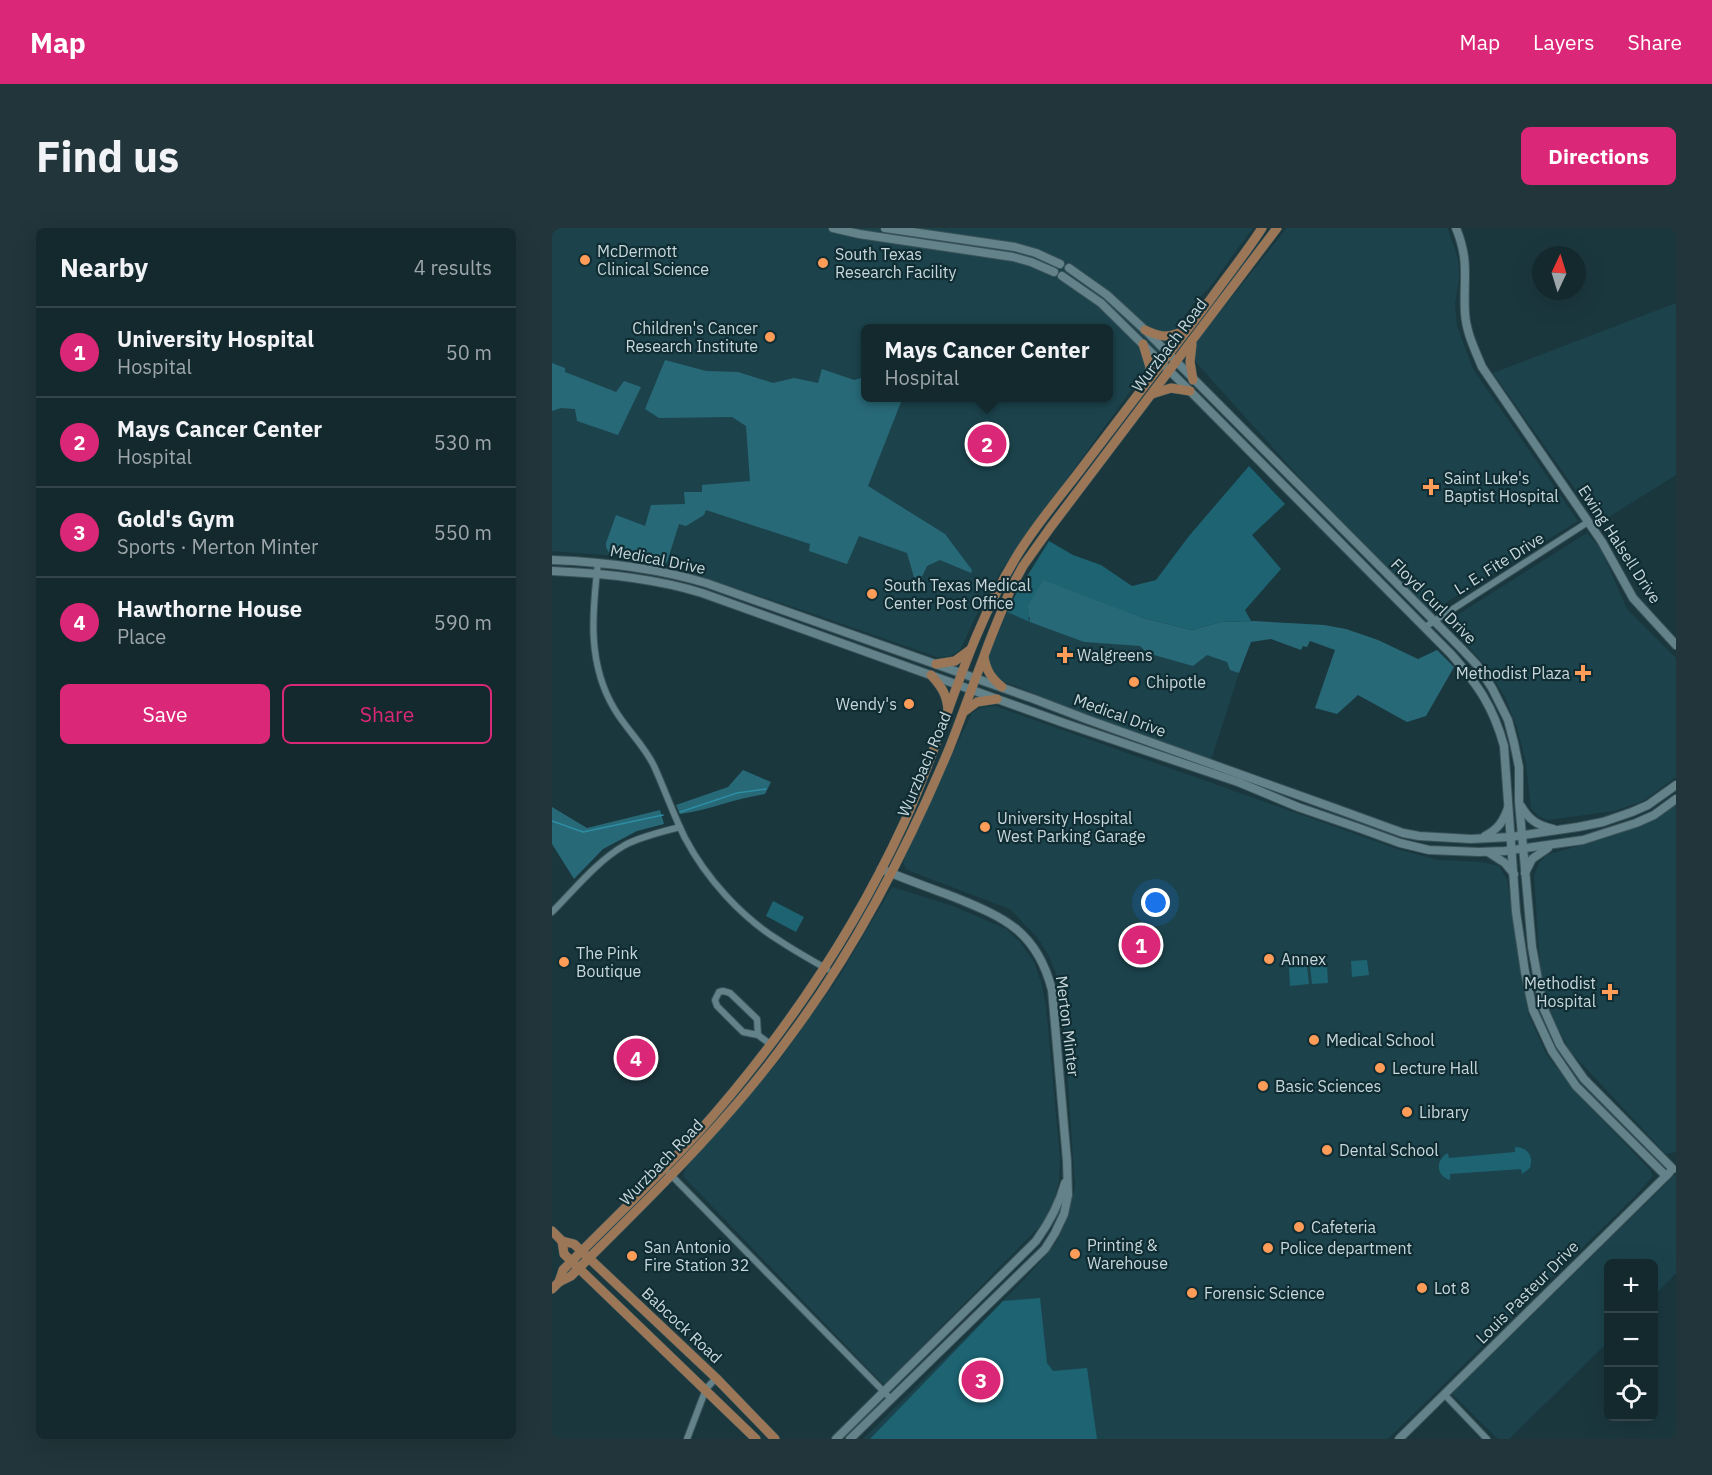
<!DOCTYPE html>
<html lang="en">
<head>
<meta charset="utf-8">
<style>
  body { margin:0; font-family:"IBM Plex Sans",sans-serif; background:#21353a; color:#f1f3f6 }
  .controls { position:absolute; right:18px; bottom:18px; display:grid; overflow:hidden; border-radius:9px; box-shadow:0 6px 24px #0002 }
  .controls button { width:54px; height:54px; display:grid; place-items:center; padding:0; border:0; border-bottom:2px solid #33454a; background:#14292e; color:#f1f3f6; font:30px sans-serif }
  .compass { position:absolute; left:980px; top:18px; width:54px; height:54px; border-radius:50%; background:#14292e; box-shadow:0 6px 24px #0002; rotate:4deg }
  .you { position:absolute; left:604px; top:675px; width:21px; height:21px; margin:-15px; border:4px solid #fff; border-radius:50%; background:#1a73e8; box-shadow:0 0 0 9px #1a73e833 }
  .badge { display:grid; place-items:center; width:39px; height:39px; border-radius:50%; background:#db2777; color:#fff; font-size:20px; font-weight:700 }
  .pin { position:absolute; translate:-50% -50%; border:3px solid #fff; box-shadow:0 2px 6px #0006 }
  .popup { position:absolute; left:309px; top:96px; width:252px; height:78px; box-sizing:border-box; display:grid; place-content:center; border-radius:9px; background:#14292e; filter:drop-shadow(0 2px 4px #0005); font-size:20px; white-space:nowrap; color:#9da6aa }
  .popup b { font-size:22px; color:#f1f3f6 }
  .popup::after { content:''; position:absolute; left:50%; top:100%; margin-left:-12px; border:12px solid transparent; border-top-color:#14292e }
  .list { margin:0; padding:0; list-style:none }
  h2 { display:flex; justify-content:space-between; align-items:center; height:78px; margin:0; padding:0 24px; font-size:26px }
  h2 small { font-size:20px; font-weight:400; color:#9da6aa }
  .list li { display:grid; grid-template-columns:39px 1fr auto; gap:18px; align-items:center; box-sizing:border-box; height:90px; padding:0 24px; border-top:2px solid #33454a }
  .list b { display:block; font-size:22px; white-space:nowrap }
  .list p { margin:0; font-size:20px; white-space:nowrap; color:#9da6aa }
  .list em { font-size:20px; font-style:normal; color:#9da6aa }
  .actions { display:flex; gap:12px; padding:18px 24px }
  .actions a { flex:1; padding:14px 0; border:2px solid #db2777; border-radius:9px; text-align:center; font-size:21px; color:#db2777 }
  .actions .main { background:#db2777; color:#fff }
  .icon { flex:none; width:33px; height:33px; fill:none; stroke:currentColor; stroke-width:2; stroke-linecap:round; stroke-linejoin:round }
  .map { position:relative; flex:none; width:1124px; height:1211px; overflow:hidden; border-radius:9px }
  header { display:flex; align-items:center; gap:36px; box-sizing:border-box; height:84px; padding:0 30px; background:#db2777; color:#fff }
  header strong { font-size:28px }
  nav { display:flex; gap:33px; margin-inline-start:auto; font-size:21px }
  .intro { display:flex; align-items:center; justify-content:space-between; box-sizing:border-box; height:144px; padding:0 36px }
  h1 { margin:0; font-size:42px }
  .button { padding:15px 27px; border-radius:9px; background:#db2777; color:#fff; font-size:21px; font-weight:700 }
  main { display:flex; gap:36px; padding:0 36px }
  aside { flex:1; background:#14292e; border-radius:9px; box-shadow:0 6px 24px #0002 }
  .map>svg:first-child { display:block }
</style>
</head>
<body>
<header>
<strong>Map</strong>
<nav><a>Map</a><a>Layers</a><a>Share</a></nav>
</header>
<div class="intro"><h1>Find us</h1><a class="button">Directions</a></div>
<main>
<aside>
<h2>Nearby<small>4 results</small></h2>
<ul class="list">
<li><span class="badge">1</span><div><b>University Hospital</b><p>Hospital</p></div><em>50 m</em></li>
<li><span class="badge">2</span><div><b>Mays Cancer Center</b><p>Hospital</p></div><em>530 m</em></li>
<li><span class="badge">3</span><div><b>Gold's Gym</b><p>Sports · Merton Minter</p></div><em>550 m</em></li>
<li><span class="badge">4</span><div><b>Hawthorne House</b><p>Place</p></div><em>590 m</em></li>
</ul>
<div class="actions"><a class="main">Save</a><a>Share</a></div>
</aside>
<div class="map">
<svg width="1124" height="1211" viewBox="0 0 1124 1211">
  <rect width="100%" height="100%" fill="#1b373e"/>
  <!-- built -->
  <g fill="#1c434c" fill-rule="evenodd">
    <path d="M 0,0 L 701,0 L 657,60 L 641,76 L 450,341 L 425,386 L 408,422 L 398,428 L 385,429 L 256,384 L 111,336 L 79,329 L 0,323 ZM 314,100 L 556,100 L 556,170 L 314,170 Z"/>
    <polygon points="735,0 895,0 897,4 906,31 907,50 903,76 905,98 921,141 1026,293 877,385 741,242 642,132 643,115"/>
    <polygon points="1124,75 1124,247 1047,295 941,145"/>
    <polygon points="1035,305 1049,321 1075,381 1124,430 1124,549 1091,573 1062,583 996,592 986,588 979,580 974,535 965,499 952,467 932,436 894,394"/>
    <polygon points="455,384 532,414 581,417 655,426 675,434 678,441 687,445 659,532 511,478 467,459 449,453 440,446 436,428"/>
    <polygon points="443,478 848,622 886,632 929,634 947,638 955,652 976,785 994,826 1032,873 1099,943 1101,948 1083,968 836,1211 311,1211 469,1055 491,1031 504,1015 512,998 523,959 511,781 504,745 496,726 485,709 458,681 355,642 351,635 354,624 420,485 431,479"/>
    <polygon points="1124,577 1124,924 1114,926 1019,824 1007,803 995,777 989,750 982,648 987,635 995,627 1060,608 1101,592"/>
    <polygon points="340,659 401,678 454,701 468,714 482,734 489,754 494,778 508,930 507,951 502,974 489,997 332,1157 131,948 137,933 180,889 226,834 287,749"/>
    <polygon points="1124,946 1124,1045 1102,1068 1102,1036 1056,1036 1056,1114 957,1211 946,1211 900,1166"/>
  </g>
  <!-- green -->
  <g fill="#1d6372">
    <polygon points="697,238 733,276 700,307 729,341 693,382 699,393 669,394 640,402 588,389 476,389 478,394 455,384 464,366 497,313 521,327 549,337 580,358 604,352 637,308"/>
    <polygon points="221,673 252,689 244,704 214,688"/>
    <polygon points="815,732 817,747 800,749 799,733"/>
    <polygon points="775,737 776,755 760,756 758,738"/>
    <polygon points="755,738 757,756 738,758 737,739"/>
    <path d="M 963,919 C 975,919 982,928 978,940 L 970,946 L 969,941 L 898,946 L 898,952 C 884,948 883,932 896,925 L 897,930 L 963,924 Z"/>
    <polygon points="488,1070 495,1135 501,1143 535,1140 545,1211 318,1211 451,1073"/>
  </g>
  <!-- forest -->
  <g fill="#286978">
    <polygon points="113,132 154,143 186,144 221,155 242,150 266,155 270,141 302,152 313,149 314,170 352,170 349,174 316,258 393,306 420,342 419,345 388,332 375,338 369,351 362,349 355,325 307,308 295,336 257,323 258,316 154,282 152,287 134,298 127,296 115,334 111,336 79,329 58,327 54,319 54,315 64,287 93,298 99,277 133,276 132,264 150,264 150,257 198,253 194,198 180,189 107,190 93,181"/>
    <polygon points="0,135 13,140 13,144 64,164 72,153 89,159 66,207 25,193 23,181 9,180 0,183"/>
    <polygon points="491,352 588,389 640,402 669,394 702,393 772,397 794,401 826,412 866,431 885,422 902,439 874,488 855,494 806,467 785,486 763,480 783,422 758,413 755,419 751,418 749,422 719,411 699,414 687,445 678,442 675,434 655,427 641,438 595,425 588,418 532,414 478,394 476,378"/>
    <path d="M 191,542 L 219,554 L 213,566 C 184,570 157,582 128,586 L 124,577 L 176,559 Z"/>
    <polygon points="0,579 35,600 108,582 112,596 85,603 51,621 22,651 0,616"/>
  </g>
  <g fill="none" stroke-linecap="round" stroke-linejoin="round">
    <!-- stream -->
    <g stroke="#2d8ea3" stroke-width="1.5">
      <polyline points="128,584 185,565 214,561"/>
      <polyline points="0,593 31,604 111,587"/>
    </g>
    <defs>
      <g id="street">
        <path d="M 46,335 C 40,386 35,436 63,482 C 75,502 92,517 102,538 C 113,562 121,586 133,610 C 154,650 189,689 228,713 C 243,723 259,732 275,741"/>
        <polyline points="873,399 1036,294"/>
        <path d="M 0,684 C 23,661 45,633 73,617 C 90,608 109,604 128,599"/>
        <polyline points="206,807 205,791 178,765 171,763 167,764 163,772 165,778 191,804 206,807 218,816"/>
        <polyline points="117,945 339,1171"/>
        <polyline points="892,1166 935,1211"/>
        <polyline points="135,1211 154,1161 164,1150"/>
      </g>
      <g id="secondary">
        <polyline points="281,0 307,6 461,29 479,34 502,44"/>
        <polyline points="333,0 463,19 484,25 508,36"/>
        <path d="M 904,0 C 918,34 911,51 913,85 C 914,104 923,122 930,139 L 1050,314 L 1081,370 L 1124,417"/>
        <polyline points="517,40 555,67 593,102 908,419 925,437 940,460 956,492 962,515 967,539 967,574 980,719 991,779 1008,817 1032,851 1121,941"/>
        <path d="M 510,48 L 549,75 L 638,163 L 899,426 C 926,457 941,478 952,518 L 964,684 L 973,744 L 981,782 L 1000,823 L 1024,858 L 1114,948"/>
        <path d="M 0,332 C 52,334 104,340 154,355 L 482,471 L 534,491 L 785,581 L 851,605 L 867,608 L 919,611 L 959,609 L 1026,599 L 1051,594 L 1080,584 L 1096,577 L 1124,557"/>
        <path d="M 0,343 C 50,345 102,350 150,365 L 512,495 L 686,554 L 746,579 L 804,599 L 848,615 L 877,622 L 927,624 L 953,623 L 1031,612 L 1084,595 L 1102,587 L 1124,571"/>
        <path d="M 969,578 C 977,592 985,597 1001,601"/>
        <path d="M 933,608 C 946,601 951,594 956,580"/>
        <polyline points="936,624 953,635 962,646"/>
        <polyline points="973,645 980,631 996,620"/>
        <path d="M 284,1211 L 484,1013 C 497,995 507,977 513,955"/>
        <path d="M 298,1211 L 493,1021 L 503,1005 L 512,986 L 516,967 L 515,933 L 500,762 C 485,704 454,690 402,669 C 378,660 353,651 329,641"/>
        <polyline points="847,1211 1117,945"/>
      </g>
      <g id="primary">
        <path d="M 593,102 C 610,110 616,110 634,102"/>
        <polyline points="591,116 598,139 596,152"/>
        <polyline points="640,116 638,134 641,152"/>
        <polyline points="600,166 619,160 638,163"/>
        <path d="M 432,429 C 434,442 439,450 450,459"/>
        <polyline points="384,436 403,433 418,422"/>
        <path d="M 379,447 C 390,459 395,467 396,482"/>
        <polyline points="413,483 425,474 445,471"/>
        <polyline points="0,1003 10,1013 22,1016 164,1150 223,1211"/>
        <polyline points="10,1013 12,1026 204,1211"/>
        <path d="M 7,1054 L 11,1042 C 55,997 102,953 145,906 C 228,813 300,708 352,595 C 392,508 413,413 463,331 C 480,302 502,276 523,249 C 568,190 613,131 658,72 C 675,48 694,25 710,0"/>
        <path d="M 0,1061 L 7,1054 L 19,1048 C 96,971 175,896 239,807 C 304,720 355,621 397,521 C 409,491 420,459 432,428 C 440,405 450,383 459,360 L 471,338 L 498,300 L 725,0"/>
      </g>
    </defs>
    <!-- street casing -->
    <use href="#street" stroke="#395358" stroke-width="8"/>
    <!-- secondary casing -->
    <use href="#secondary" stroke="#395358" stroke-width="10"/>
    <!-- primary casing -->
    <use href="#primary" stroke="#395358" stroke-width="10"/>
    <!-- street -->
    <use href="#street" stroke="#64828a" stroke-width="6"/>
    <!-- secondary -->
    <use href="#secondary" stroke="#64828a" stroke-width="8"/>
    <!-- primary -->
    <use href="#primary" stroke="#9b7758" stroke-width="9"/>
  </g>
  <!-- markers -->
  <g fill="#fe9c58" stroke="#102d34" stroke-width="2">
    <circle cx="33" cy="32" r="6"/>
    <circle cx="271" cy="35" r="6"/>
    <circle cx="218" cy="109" r="6"/>
    <path d="M876 250h6v6h6v6h-6v6h-6v-6h-6v-6h6z"/>
    <circle cx="320" cy="366" r="6"/>
    <path d="M510 418h6v6h6v6h-6v6h-6v-6h-6v-6h6z"/>
    <path d="M1028 436h6v6h6v6h-6v6h-6v-6h-6v-6h6z"/>
    <circle cx="582" cy="454" r="6"/>
    <circle cx="357" cy="476" r="6"/>
    <circle cx="433" cy="599" r="6"/>
    <circle cx="717" cy="731" r="6"/>
    <circle cx="12" cy="734" r="6"/>
    <path d="M1055 755h6v6h6v6h-6v6h-6v-6h-6v-6h6z"/>
    <circle cx="762" cy="812" r="6"/>
    <circle cx="828" cy="840" r="6"/>
    <circle cx="711" cy="858" r="6"/>
    <circle cx="855" cy="884" r="6"/>
    <circle cx="775" cy="922" r="6"/>
    <circle cx="747" cy="999" r="6"/>
    <circle cx="716" cy="1020" r="6"/>
    <circle cx="523" cy="1026" r="6"/>
    <circle cx="80" cy="1028" r="6"/>
    <circle cx="870" cy="1060" r="6"/>
    <circle cx="640" cy="1065" r="6"/>
  </g>
  <g text-anchor="middle" stroke-width="4.5" stroke-linejoin="round" paint-order="stroke">
    <!-- poi labels -->
    <g font-size="16" fill="#c7d7db" stroke="#102d34" text-anchor="start">
      <text x="45" y="29">McDermott<tspan x="45" dy="18">Clinical Science</tspan></text>
      <text x="283" y="32">South Texas<tspan x="283" dy="18">Research Facility</tspan></text>
      <text x="206" y="106" text-anchor="end">Children's Cancer<tspan x="206" dy="18">Research Institute</tspan></text>
      <text x="892" y="256">Saint Luke's<tspan x="892" dy="18">Baptist Hospital</tspan></text>
      <text x="332" y="363">South Texas Medical<tspan x="332" dy="18">Center Post Office</tspan></text>
      <text x="525" y="433">Walgreens</text>
      <text x="1018" y="451" text-anchor="end">Methodist Plaza</text>
      <text x="594" y="460">Chipotle</text>
      <text x="345" y="482" text-anchor="end">Wendy's</text>
      <text x="445" y="596">University Hospital<tspan x="445" dy="18">West Parking Garage</tspan></text>
      <text x="24" y="731">The Pink<tspan x="24" dy="18">Boutique</tspan></text>
      <text x="729" y="737">Annex</text>
      <text x="1044" y="761" text-anchor="end">Methodist<tspan x="1044" dy="18">Hospital</tspan></text>
      <text x="774" y="818">Medical School</text>
      <text x="840" y="846">Lecture Hall</text>
      <text x="723" y="864">Basic Sciences</text>
      <text x="867" y="890">Library</text>
      <text x="787" y="928">Dental School</text>
      <text x="759" y="1005">Cafeteria</text>
      <text x="535" y="1023">Printing &amp;<tspan x="535" dy="18">Warehouse</tspan></text>
      <text x="92" y="1025">San Antonio<tspan x="92" dy="18">Fire Station 32</tspan></text>
      <text x="728" y="1026">Police department</text>
      <text x="882" y="1066">Lot 8</text>
      <text x="652" y="1071">Forensic Science</text>
    </g>
    <!-- street labels -->
    <g font-size="16" fill="#c7d7db" stroke="#102d34">
      <text transform="translate(617 117) rotate(-53)" y="6">Wurzbach Road</text>
      <text transform="translate(1068 316) rotate(57)" y="6">Ewing Halsell Drive</text>
      <text transform="translate(106 331) rotate(11)" y="6">Medical Drive</text>
      <text transform="translate(947 335) rotate(-32)" y="6">L. E. Fite Drive</text>
      <text transform="translate(882 373) rotate(45)" y="6">Floyd Curl Drive</text>
      <text transform="translate(568 487) rotate(20)" y="6">Medical Drive</text>
      <text transform="translate(372 536) rotate(-67)" y="6">Wurzbach Road</text>
      <text transform="translate(516 798) rotate(83)" y="6">Merton Minter</text>
      <text transform="translate(109 934) rotate(-46)" y="6">Wurzbach Road</text>
      <text transform="translate(975 1064) rotate(-45)" y="6">Louis Pasteur Drive</text>
      <text transform="translate(130 1097) rotate(43)" y="6">Babcock Road</text>
    </g>
  </g>
</svg>
<div class="controls">
<button>+</button>
<button>−</button>
<button><svg class="icon" aria-label="locate" viewBox="0 0 24 24"><circle cx="12" cy="12" r="6"/><path d="M12 2v4M12 18v4M2 12h4M18 12h4"/></svg></button>
</div>
<svg class="compass" viewBox="-18 -18 36 36"><path d="M0-13l5 13h-10z" fill="#e53935"/><path d="M0 13l5-13h-10z" fill="#9da6aa"/></svg>
<div class="you"></div>
<div class="pin badge" style="left:589px;top:717px">1</div>
<div class="pin badge" style="left:435px;top:216px">2</div>
<div class="popup"><b>Mays Cancer Center</b>Hospital</div>
<div class="pin badge" style="left:429px;top:1152px">3</div>
<div class="pin badge" style="left:84px;top:830px">4</div>
</div>
</main>
</body>
</html>
